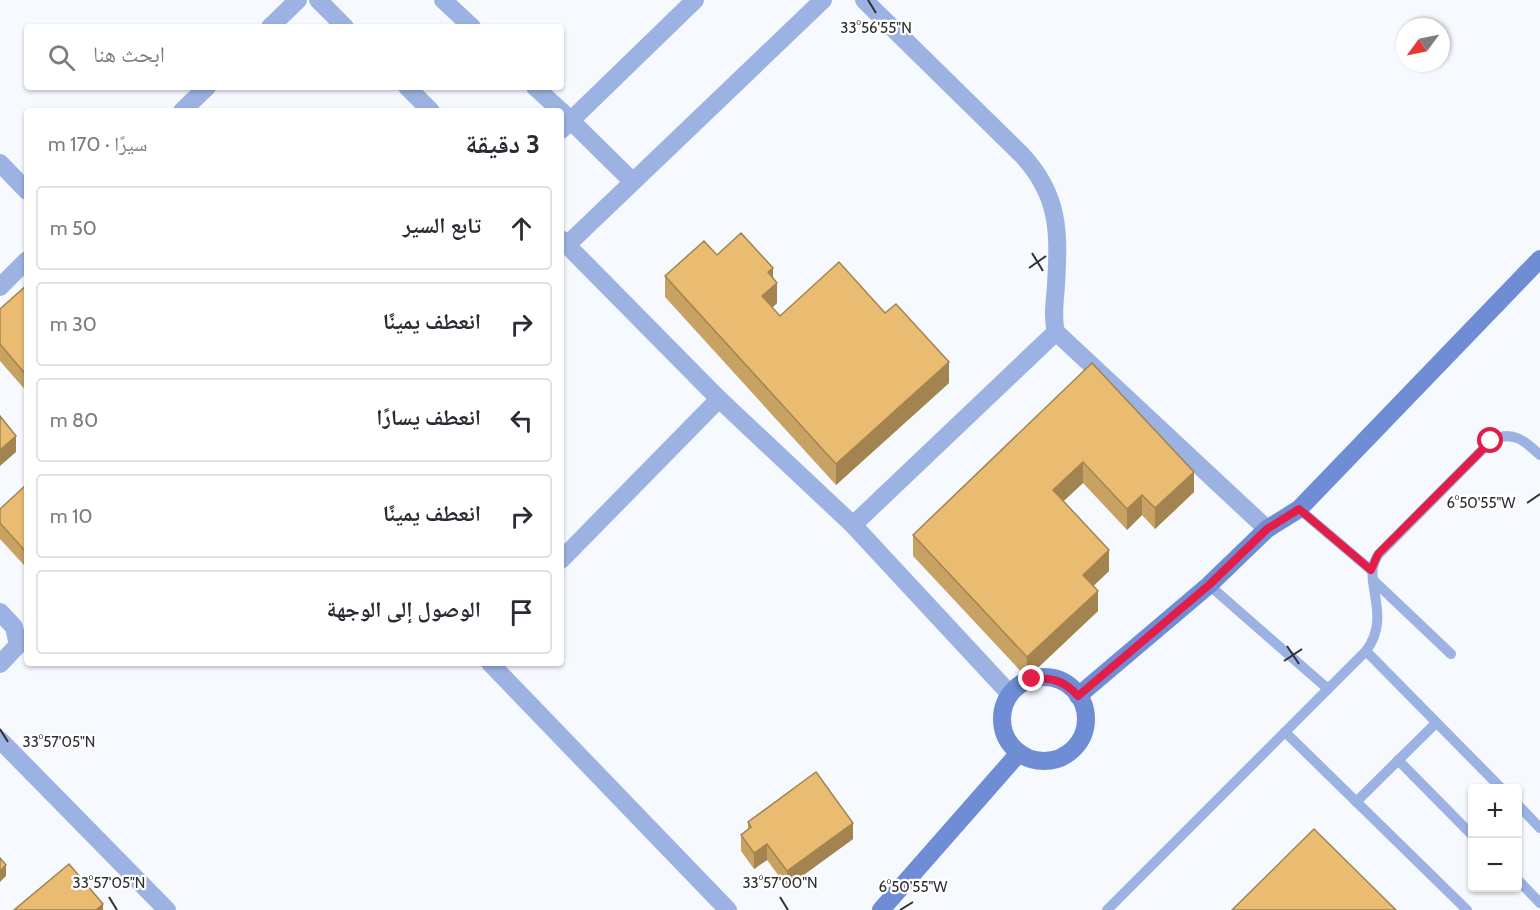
<!DOCTYPE html>
<html lang="ar">
<head>
<meta charset="utf-8">
<style>
  body { margin:0; font-family:Cabin,"Noto Naskh Arabic",sans-serif; background:#f2f2f3; color:#2b2b33; direction:rtl }
  .controls { position:absolute; right:18px; bottom:18px; display:grid; overflow:hidden; border-radius:6px; box-shadow:0 2px 4px #0004 }
  .controls button { width:54px; height:54px; display:grid; place-items:center; padding:0; border:0; border-bottom:2px solid #e1e1e2; background:#fff; color:#2b2b33; font:30px sans-serif }
  .compass { position:absolute; left:1396px; top:18px; width:54px; height:54px; border-radius:50%; background:#fff; box-shadow:0 2px 4px #0004; rotate:237deg }
  .stop { position:absolute; width:18px; height:18px; margin:-14px; border:4px solid #e11d48; border-radius:50%; background:#fff }
  .stop.end { background:#e11d48; border-color:#fff; box-shadow:0 2px 6px #0008 }
  .list { margin:0; padding:0; list-style:none }
  h2 { display:flex; justify-content:space-between; align-items:center; height:78px; margin:0; padding:0 24px; font-size:26px }
  h2 small { font-size:20px; font-weight:400; color:#7c7c81 }
  .list li { display:grid; grid-template-columns:39px 1fr auto; gap:18px; align-items:center; box-sizing:border-box; height:84px; margin:0 12px 12px; padding:0 12px; border:2px solid #e1e1e2; border-radius:6px }
  .list b { display:block; font-size:22px; white-space:nowrap }
  .list em { font-size:20px; font-style:normal; color:#7c7c81 }
  .icon { flex:none; width:33px; height:33px; fill:none; stroke:currentColor; stroke-width:2; stroke-linecap:round; stroke-linejoin:round }
  .map { position:relative; flex:none; width:1540px; height:910px; overflow:hidden; direction:ltr }
  .search { position:absolute; background:#fff; box-shadow:0 2px 4px #0004; left:24px; top:24px; width:540px; height:66px; display:flex; align-items:center; gap:15px; box-sizing:border-box; padding:0 21px; border-radius:6px; color:#7c7c81; font-size:22px }
  .panel { position:absolute; background:#fff; box-shadow:0 2px 4px #0004; left:24px; top:108px; width:540px; height:558px; border-radius:6px; direction:rtl }
  .map>svg:first-child { display:block }
</style>
</head>
<body>
<div class="map">
<svg width="1540" height="910" viewBox="0 0 1540 910">
  <rect width="100%" height="100%" fill="#f6f9fe"/>
  <g fill="none" stroke-linecap="round" stroke-linejoin="round">
    <!-- lane -->
    <g stroke="#9bb2e2" stroke-width="10">
      <polyline points="1299,509 1371,570"/>
      <polyline points="1373,580 1451,654"/>
      <polyline points="1209,585 1328,689"/>
      <polyline points="1366,651 1501,788"/>
      <polyline points="1285,732 1467,910"/>
      <polyline points="1398,760 1472,835"/>
      <polyline points="1356,802 1436,723"/>
      <polyline points="1518,805 1540,828"/>
      <polyline points="1518,880 1540,903"/>
      <path d="M 1107,910 L 1366,651 C 1394,614 1359,578 1379,554 L 1491,441 C 1512,429 1525,441 1540,455"/>
    </g>
    <!-- street -->
    <g stroke="#9bb2e2" stroke-width="18">
      <polyline points="318,0 345,27"/>
      <polyline points="443,0 472,27"/>
      <path d="M 864,0 L 1022,155 C 1060,196 1059,233 1056,285 C 1055,301 1052,316 1056,332 L 1267,529"/>
      <polyline points="270,27 298,0"/>
      <polyline points="407,87 431,111"/>
      <polyline points="535,87 561,111"/>
      <polyline points="182,111 207,87"/>
      <polyline points="561,111 632,181"/>
      <polyline points="561,130 695,0"/>
      <polyline points="0,163 27,191"/>
      <polyline points="561,239 719,399 853,525 1010,694"/>
      <polyline points="567,245 823,0"/>
      <polyline points="0,287 27,260"/>
      <polyline points="853,525 1056,332"/>
      <polyline points="561,560 719,399"/>
      <polyline points="0,612 14,627 18,645 0,664"/>
      <polyline points="490,663 728,910"/>
      <polyline points="0,740 167,910"/>
    </g>
    <!-- secondary -->
    <g stroke="#6e8dd5" stroke-width="18">
      <circle cx="1044" cy="719" r="42"/>
      <polyline points="1078,696 1209,585 1267,529 1299,509 1540,259"/>
      <polyline points="881,910 1019,753"/>
    </g>
  </g>
  <!-- wall -->
  <g fill="#c8a262">
    <polygon points="717,255 773,278 777,303 772,308 780,316 949,383 836,485 665,297 665,276"/>
    <polygon points="27,285 27,392 0,361 0,309"/>
    <polygon points="1092,363 1194,492 1155,529 1142,515 1127,530 1083,483 1063,501 1109,571 1093,586 1098,611 1027,678 913,556 913,535"/>
    <polygon points="27,486 27,583 24,579 24,565 0,539 0,509"/>
    <polygon points="748,822 853,839 787,887 767,860 754,869 741,851 741,835 748,830"/>
  </g>
  <!-- shaded-wall -->
  <g fill="#a38450">
    <polygon points="773,268 773,287 777,283 777,303 762,317 762,296 768,272"/>
    <polygon points="949,362 949,383 836,485 836,464"/>
    <polygon points="16,436 16,452 0,466 0,450"/>
    <polygon points="1083,462 1083,483 1053,511 1053,490"/>
    <polygon points="1194,472 1194,492 1155,529 1155,508"/>
    <polygon points="1142,495 1142,515 1127,530 1127,509"/>
    <polygon points="1109,550 1109,571 1083,596 1083,575"/>
    <polygon points="1098,591 1098,611 1027,678 1027,657"/>
    <polygon points="853,823 853,839 787,887 787,871"/>
    <polygon points="767,844 767,860 754,869 754,853"/>
    <polygon points="6,865 6,876 0,882 0,871"/>
    <polygon points="103,904 103,910 96,910"/>
  </g>
  <!-- building -->
  <g fill="#e9bc72" stroke="#a38450" stroke-width="1.5">
    <polygon points="741,233 773,268 768,272 777,283 762,296 780,316 839,262 885,313 896,304 949,362 836,464 665,276 704,241 717,255"/>
    <polygon points="27,285 27,376 0,344 0,309"/>
    <polygon points="1092,363 1194,472 1155,508 1142,495 1127,509 1083,462 1053,490 1109,550 1083,575 1098,591 1027,657 913,535"/>
    <polygon points="0,416 16,436 0,450"/>
    <polygon points="26,485 27,486 27,553 0,523 0,509"/>
    <polygon points="27,560 27,567 24,563"/>
    <polygon points="816,772 853,823 787,871 767,844 754,853 741,835 751,827 748,822"/>
    <polygon points="1314,829 1396,910 1232,910"/>
    <polygon points="0,858 6,865 0,871"/>
    <polygon points="69,864 103,904 96,910 14,910"/>
  </g>
  <g fill="none" stroke-linecap="round" stroke-linejoin="round">
    <!-- route -->
    <path stroke="#e11d48" stroke-width="8" d="M 1032,679 C 1052,677 1065,681 1078,696 L 1209,585 L 1267,529 L 1299,509 L 1371,570 L 1378,554 L 1491,441"/>
  </g>
  <!-- ticks -->
  <path fill="none" stroke="#2f3032" stroke-width="2" d="M 868,0 L 876,13M 1032,253 L 1043,271M 1029,268 L 1046,256M 1527,503 L 1540,494M 1287,646 L 1299,664M 1284,661 L 1302,649M 0,729 L 8,742M 109,897 L 117,910M 780,897 L 788,910M 900,910 L 913,902"/>
  <g font-size="15" text-anchor="middle" fill="#2f3032" stroke="#fff" stroke-width="4.5" stroke-linejoin="round" paint-order="stroke">
    <text x="876" y="33">33°56'55"N</text>
    <text x="1481" y="508">6°50'55"W</text>
    <text x="59" y="747">33°57'05"N</text>
    <text x="109" y="888">33°57'05"N</text>
    <text x="780" y="888">33°57'00"N</text>
    <text x="913" y="892">6°50'55"W</text>
  </g>
</svg>
<div class="controls">
<button>+</button>
<button>−</button>
</div>
<svg class="compass" viewBox="-18 -18 36 36"><path d="M0-13l5 13h-10z" fill="#e53935"/><path d="M0 13l5-13h-10z" fill="#7c7c81"/></svg>
<div class="stop" style="left:1491px;top:441px"></div>
<div class="stop end" style="left:1032px;top:679px"></div>
<div class="search"><svg class="icon" aria-label="search" viewBox="0 0 24 24"><circle cx="10" cy="10" r="6"/><path d="M15 15l6 6"/></svg>ابحث هنا</div>
<section class="panel">
<h2>3 دقيقة<small>سيرًا · 170 m</small></h2>
<ul class="list">
<li><svg class="icon" aria-label="ahead" viewBox="0 0 24 24"><path d="M12 20V5M6 11l6-6 6 6"/></svg><div><b>تابع السير</b></div><em>50 m</em></li>
<li><svg class="icon" aria-label="right" viewBox="0 0 24 24"><path d="M7 20v-9h11M14 6l5 5-5 5"/></svg><div><b>انعطف يمينًا</b></div><em>30 m</em></li>
<li><svg class="icon" aria-label="left" viewBox="0 0 24 24"><path d="M17 20v-9H6M10 6l-5 5 5 5"/></svg><div><b>انعطف يسارًا</b></div><em>80 m</em></li>
<li><svg class="icon" aria-label="right" viewBox="0 0 24 24"><path d="M7 20v-9h11M14 6l5 5-5 5"/></svg><div><b>انعطف يمينًا</b></div><em>10 m</em></li>
<li><svg class="icon" aria-label="arrive" viewBox="0 0 24 24"><path d="M6 21V4h12l-3 4 3 4H6"/></svg><div><b>الوصول إلى الوجهة</b></div></li>
</ul>
</section>
</div>
</body>
</html>
